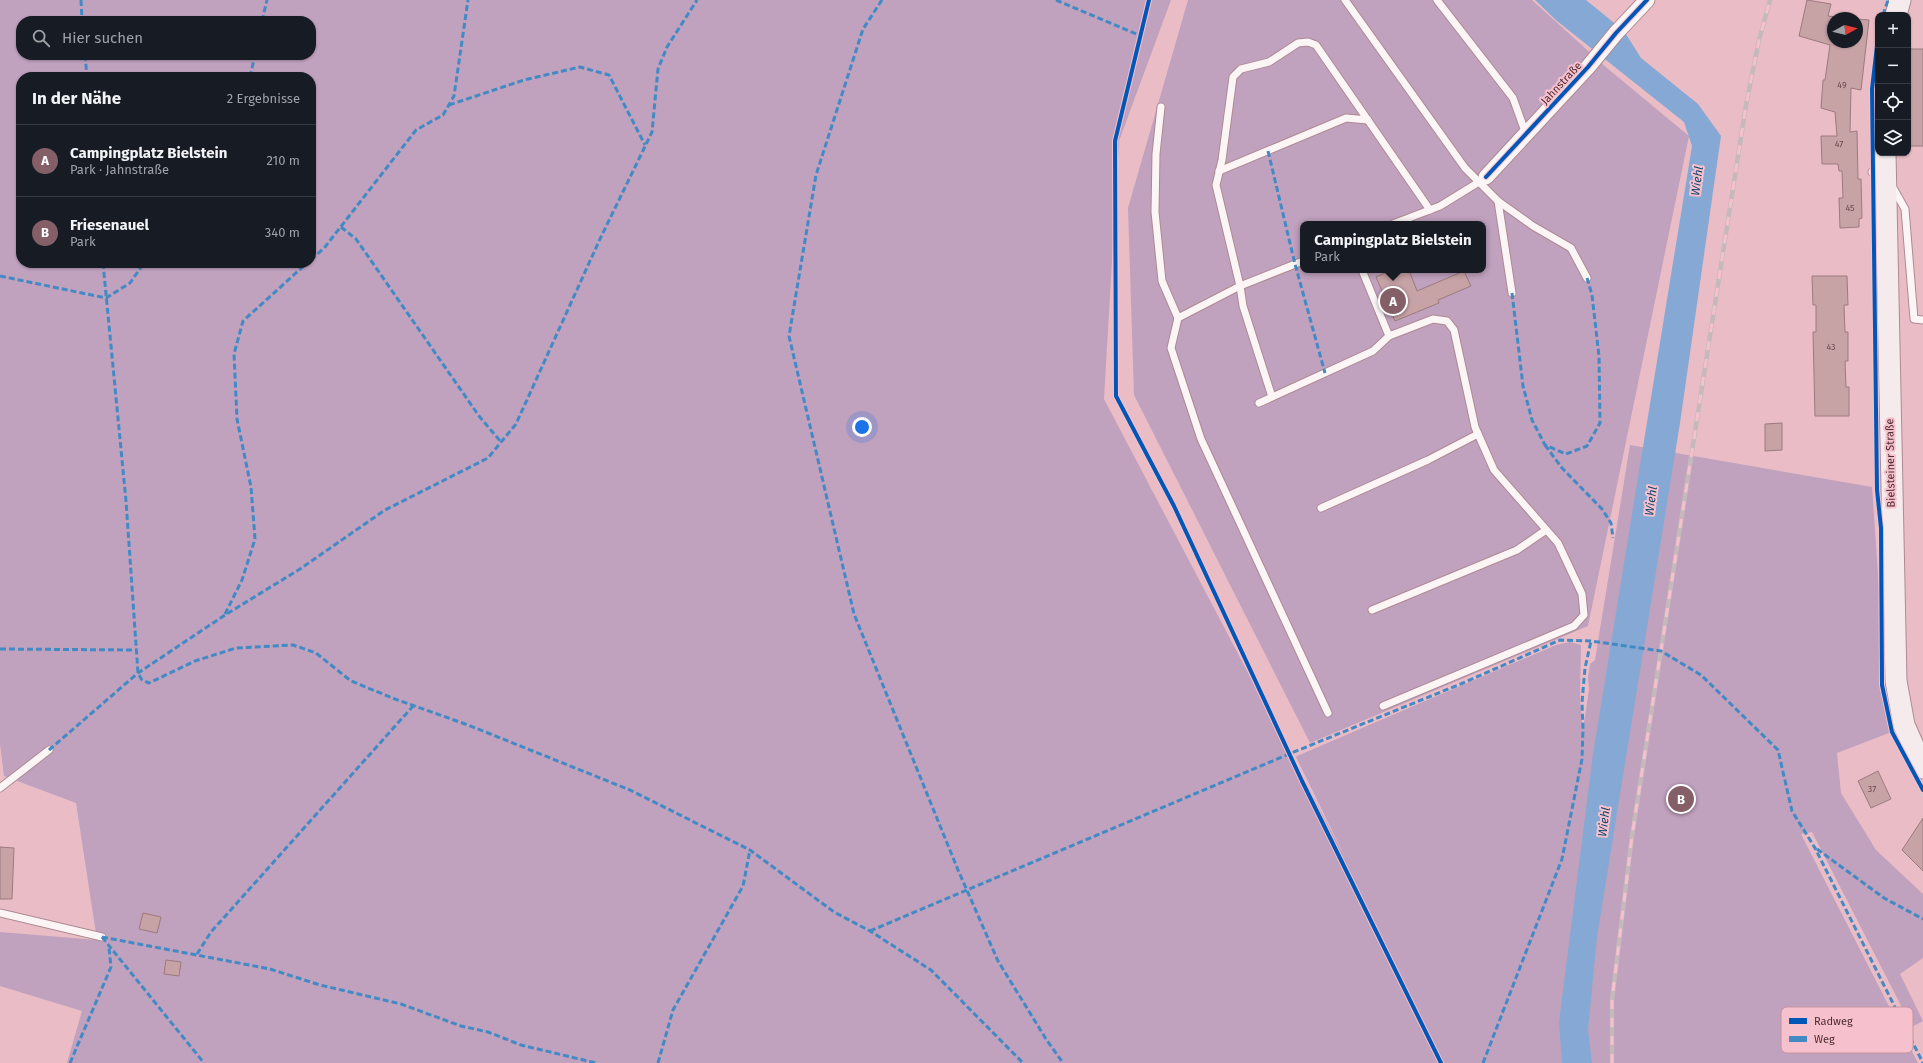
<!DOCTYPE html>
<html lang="de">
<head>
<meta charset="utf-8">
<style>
  body { margin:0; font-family:"Fira Sans",sans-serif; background:#20242c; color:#f1f3f6 }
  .controls { position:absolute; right:12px; top:12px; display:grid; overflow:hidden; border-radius:8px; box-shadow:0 1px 3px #0004 }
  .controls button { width:36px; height:36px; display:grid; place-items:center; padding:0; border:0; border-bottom:1px solid #363941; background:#171b24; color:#f1f3f6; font:20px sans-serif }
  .compass { position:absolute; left:1827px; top:12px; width:36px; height:36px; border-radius:50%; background:#171b24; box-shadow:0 1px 3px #0004; rotate:82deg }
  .you { position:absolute; left:862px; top:427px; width:14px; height:14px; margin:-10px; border:3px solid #fff; border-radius:50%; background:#1a73e8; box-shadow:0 0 0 6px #1a73e833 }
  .badge { display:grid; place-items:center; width:26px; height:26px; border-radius:50%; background:#855f67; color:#fff; font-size:13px; font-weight:700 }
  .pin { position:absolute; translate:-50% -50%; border:2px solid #fff; box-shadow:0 1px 4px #0006 }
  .popup { position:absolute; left:1300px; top:221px; width:186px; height:52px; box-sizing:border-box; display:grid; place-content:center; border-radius:8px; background:#171b24; filter:drop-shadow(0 1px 3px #0005); font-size:13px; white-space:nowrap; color:#9ea1a6 }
  .popup b { font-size:15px; color:#f1f3f6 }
  .popup::after { content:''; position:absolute; left:50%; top:100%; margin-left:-8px; border:8px solid transparent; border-top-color:#171b24 }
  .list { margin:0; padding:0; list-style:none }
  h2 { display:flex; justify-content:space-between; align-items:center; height:52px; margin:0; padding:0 16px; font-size:17px }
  h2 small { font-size:13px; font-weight:400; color:#9ea1a6 }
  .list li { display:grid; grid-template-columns:26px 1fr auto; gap:12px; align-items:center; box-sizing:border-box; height:72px; padding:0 16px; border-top:1px solid #363941 }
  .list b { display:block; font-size:15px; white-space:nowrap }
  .list p { margin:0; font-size:13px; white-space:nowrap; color:#9ea1a6 }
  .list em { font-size:13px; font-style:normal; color:#9ea1a6 }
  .icon { flex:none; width:22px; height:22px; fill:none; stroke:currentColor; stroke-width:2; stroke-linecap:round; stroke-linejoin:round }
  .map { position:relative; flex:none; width:1923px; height:1063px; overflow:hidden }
  .search { position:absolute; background:#171b24; box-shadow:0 1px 3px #0004; left:16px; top:16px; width:300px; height:44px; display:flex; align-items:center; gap:10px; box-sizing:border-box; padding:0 14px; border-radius:16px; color:#9ea1a6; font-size:15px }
  .panel { position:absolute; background:#171b24; box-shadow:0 1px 3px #0004; left:16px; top:72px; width:300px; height:196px; border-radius:16px }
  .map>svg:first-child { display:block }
</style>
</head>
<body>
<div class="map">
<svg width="1923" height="1063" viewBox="0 0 1923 1063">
  <rect width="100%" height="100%" fill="#eabdc6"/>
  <!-- green -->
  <g fill="#c0a1be" fill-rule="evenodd">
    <path d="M 0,0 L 1171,0 L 1119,141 L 1104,399 L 1345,857 L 1296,757 L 1297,756 L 1556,645 L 1570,642 L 1581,645 L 1580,701 L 1583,730 L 1589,690 L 1588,678 L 1590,664 L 1595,660 L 1630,445 L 1872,487 L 1889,733 L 1837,753 L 1841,793 L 1876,850 L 1923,894 L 1923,958 L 1900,974 L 1923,1021 L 1912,1027 L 1812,832 L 1801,834 L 1918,1063 L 67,1063 L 82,1011 L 0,986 L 0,932 L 97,940 L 76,803 L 4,776 L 0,744 ZM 21,21 L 311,21 L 311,55 L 21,55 ZM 21,77 L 311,77 L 311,263 L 21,263 Z"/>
    <path d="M 1188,0 L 1532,0 L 1607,68 L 1689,136 L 1588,626 L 1310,743 L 1134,395 L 1128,208 ZM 1303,224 L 1483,224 L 1483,270 L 1303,270 Z"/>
  </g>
  <!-- water -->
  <polygon fill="#85a9d4" points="1535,0 1586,0 1624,31 1641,58 1698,104 1721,136 1680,423 1597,937 1588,1030 1592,1063 1562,1063 1559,1022 1593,754 1692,146 1684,122 1557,21"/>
  <!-- building -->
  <g fill="#c7a3a6" stroke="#9c7a7e">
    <polygon points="1807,0 1831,4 1828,16 1846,18 1833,18 1833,42 1857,42 1857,19 1869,20 1861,90 1851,88 1850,132 1857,131 1858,179 1861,179 1862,218 1859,219 1859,227 1840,228 1839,198 1843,198 1842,171 1839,171 1838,164 1822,164 1821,136 1837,136 1835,112 1821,108 1823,80 1825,80 1830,45 1799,36"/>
    <rect x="1908" y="49" width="15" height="97"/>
    <polygon points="1392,270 1409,270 1417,291 1464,271 1471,286 1438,300 1439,303 1395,321 1376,277"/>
    <polygon points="1812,276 1847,276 1848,305 1844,305 1845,332 1848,332 1848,361 1845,361 1846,387 1849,387 1849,416 1815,416 1813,332 1816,332 1816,305 1813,305"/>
    <polygon points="1782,423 1782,450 1765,451 1765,424"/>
    <polygon points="1878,771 1891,799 1871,808 1858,781"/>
    <polygon points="1923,818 1923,871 1902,850"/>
    <polygon points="0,847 14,848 12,899 0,899"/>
    <polygon points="143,913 161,917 157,933 139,929"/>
    <polygon points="166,960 181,962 179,976 164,974"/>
  </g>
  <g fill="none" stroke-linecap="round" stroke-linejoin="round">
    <defs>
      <g id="service">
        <polyline points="1345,0 1465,168 1479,182 1482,180"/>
        <polyline points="1437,0 1513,98 1526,134"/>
        <polyline points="1161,107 1156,154 1155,212 1162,281 1178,318"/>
        <polyline points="1219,171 1346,118 1368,120"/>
        <polyline points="1872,172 1884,173"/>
        <polyline points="1892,186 1905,209 1914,319 1923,320"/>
        <polyline points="1498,201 1512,293"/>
        <polyline points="1393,224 1440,206 1479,182 1498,201 1533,226 1571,248 1587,278"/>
        <polyline points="1303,261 1240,286 1178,318 1171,348 1201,439 1328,713"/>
        <polyline points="1362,270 1389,336 1433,319 1447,321 1454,330 1475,427 1494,470 1558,543 1582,594 1584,615 1574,626 1383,706"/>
        <polyline points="1272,397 1243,306 1240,286 1216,185 1222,160 1233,77 1241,69 1269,62 1298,43 1308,42 1316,45 1430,210"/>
        <polyline points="1259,403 1373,351 1389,336"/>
        <polyline points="1321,508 1428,460 1478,434"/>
        <polyline points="1372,610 1517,550 1546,530"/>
        <polyline points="0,788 49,750"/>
        <polyline points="0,913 102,937"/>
      </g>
      <polyline id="minor" points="1486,177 1588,67 1616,33 1647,0"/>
      <g id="secondary">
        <polyline points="1896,15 1900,0"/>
        <polyline points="1885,153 1896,681 1904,725 1923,768"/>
      </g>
    </defs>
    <!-- service casing -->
    <use href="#service" stroke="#ae8a92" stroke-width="9"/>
    <!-- minor casing -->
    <use href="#minor" stroke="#ae8a92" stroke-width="17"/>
    <!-- secondary casing -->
    <use href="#secondary" stroke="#ae8a92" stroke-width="23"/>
    <!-- path -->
    <polyline stroke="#d8cbce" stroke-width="2.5" stroke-dasharray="4 2" stroke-linecap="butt" points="1921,796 1923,794"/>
    <!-- service -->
    <use href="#service" stroke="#fcf5f6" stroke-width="7"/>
    <!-- minor -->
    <use href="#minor" stroke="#fcf5f6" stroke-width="15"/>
    <!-- secondary -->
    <use href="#secondary" stroke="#f5ebed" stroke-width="21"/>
    <defs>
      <polyline id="rail" points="1612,1063 1612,1000 1632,836 1746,105 1759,40 1770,0"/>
    </defs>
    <!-- rail casing -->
    <use href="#rail" stroke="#c5b9bb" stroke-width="4.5"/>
    <!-- rail -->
    <use href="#rail" stroke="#f6c1cc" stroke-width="3" stroke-dasharray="9" stroke-linecap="butt"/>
    <!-- quiet -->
    <g stroke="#438ac5" stroke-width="3" stroke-dasharray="6 3" stroke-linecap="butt">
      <polyline points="81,0 82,21"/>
      <polyline points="882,0 863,29 816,175 789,336 854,614 958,870 998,961 1046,1039 1063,1063"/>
      <polyline points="1056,0 1141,36"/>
      <polyline points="1883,15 1888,0"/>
      <polyline points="262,21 267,0"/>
      <polyline points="85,55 87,77"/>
      <polyline points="250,77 255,55"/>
      <polyline points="449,105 524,80 580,67 609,75 645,145"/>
      <polyline points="1268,151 1295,264 1325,373"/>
      <polyline points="341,227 356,239 479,416 501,442"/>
      <polyline points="311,260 325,247 416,130 443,115 454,96 468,0"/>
      <polyline points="103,263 126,501 138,673 142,680 149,683 195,661 236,648 293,645 316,653 351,681 395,699 468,725 630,790 750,850 834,912 870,931 931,970 1023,1063"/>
      <polyline points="0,276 106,298 130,283 144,263"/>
      <polyline points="1512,293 1523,386 1532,420 1545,445 1566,454 1587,446 1600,423 1599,356 1592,295 1587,278"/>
      <polyline points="1545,445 1562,468 1602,509 1611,523 1613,538"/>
      <polyline points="225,614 242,580 255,539 251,487 237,419 234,354 243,321 307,263"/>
      <polyline points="0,649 137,650"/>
      <polyline points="49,750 138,673 225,615 300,569 385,510 488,458 516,424 600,239 652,132 658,69 667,47 697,0"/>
      <polyline points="1817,849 1884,898 1923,919"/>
      <polyline points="870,931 1289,754 1463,683 1560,640 1591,641 1661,651 1701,675 1778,750 1792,811 1815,848 1923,1063"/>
      <polyline points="102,937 270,969 320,985 401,1004 461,1026 488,1032 521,1045 596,1063"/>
      <polyline points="102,937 204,1063"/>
      <polyline points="197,954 211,932 414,705"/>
      <polyline points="70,1063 111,967 109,948"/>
      <polyline points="658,1063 673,1010 743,886 750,850"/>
      <polyline points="1483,1063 1562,859 1582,759 1583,728 1582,702 1585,668 1591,641"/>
    </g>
    <defs>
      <g id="cycleway">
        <polyline points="1149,0 1115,141 1116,396 1174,506 1302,781 1441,1063"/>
        <polyline points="1878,37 1872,89 1877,490 1881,528 1882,685 1892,732 1923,790"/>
        <polyline points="1486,177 1588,67 1616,33 1647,0"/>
      </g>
    </defs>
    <!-- cycleway casing -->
    <use href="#cycleway" stroke="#f6c1cc" stroke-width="6"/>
    <!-- cycleway -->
    <use href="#cycleway" stroke="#0057b8" stroke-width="4"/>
  </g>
  <g text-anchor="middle" stroke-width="4" stroke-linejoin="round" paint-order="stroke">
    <!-- number labels -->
    <g font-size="9" fill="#6c4a50">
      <text x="1842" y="88">49</text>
      <text x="1839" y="147">47</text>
      <text x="1850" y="211">45</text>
      <text x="1831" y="350">43</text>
      <text x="1872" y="792">37</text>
    </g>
    <!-- street labels -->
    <g font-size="11" fill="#4e2c34" stroke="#f6c1cc">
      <text transform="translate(1561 83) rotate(-47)" y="4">Jahnstraße</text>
      <text transform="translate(1890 463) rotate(-91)" y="4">Bielsteiner Straße</text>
    </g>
    <!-- water labels -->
    <g font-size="12" font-style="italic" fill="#11476d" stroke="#f6c1cc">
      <text transform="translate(1697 181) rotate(-82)" y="4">Wiehl</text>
      <text transform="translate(1651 501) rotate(-82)" y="4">Wiehl</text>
      <text transform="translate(1604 822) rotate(-82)" y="4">Wiehl</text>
    </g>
  </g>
  <!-- legend -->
  <rect x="1781" y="1007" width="132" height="46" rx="6" fill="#f6c1cc" stroke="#c4949e" stroke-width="1"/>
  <rect x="1789" y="1018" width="18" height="6" fill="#0057b8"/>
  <rect x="1789" y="1036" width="18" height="6" fill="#438ac5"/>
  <g font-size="11" fill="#4e2c34">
    <text x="1814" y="1025">Radweg</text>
    <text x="1814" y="1043">Weg</text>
  </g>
</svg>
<div class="controls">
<button>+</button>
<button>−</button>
<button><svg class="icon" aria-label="locate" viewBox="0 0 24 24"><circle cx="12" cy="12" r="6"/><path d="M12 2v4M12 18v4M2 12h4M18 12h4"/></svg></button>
<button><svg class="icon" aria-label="layers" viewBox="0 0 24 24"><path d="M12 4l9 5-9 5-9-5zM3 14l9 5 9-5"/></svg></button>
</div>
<svg class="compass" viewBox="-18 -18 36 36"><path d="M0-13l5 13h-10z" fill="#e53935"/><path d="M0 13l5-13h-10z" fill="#9ea1a6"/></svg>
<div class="you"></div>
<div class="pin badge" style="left:1393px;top:301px">A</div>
<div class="popup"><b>Campingplatz Bielstein</b>Park</div>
<div class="pin badge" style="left:1681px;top:799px">B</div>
<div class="search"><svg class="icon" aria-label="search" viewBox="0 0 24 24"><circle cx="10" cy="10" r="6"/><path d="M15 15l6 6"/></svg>Hier suchen</div>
<section class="panel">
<h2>In der Nähe<small>2 Ergebnisse</small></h2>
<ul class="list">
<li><span class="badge">A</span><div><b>Campingplatz Bielstein</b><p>Park · Jahnstraße</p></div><em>210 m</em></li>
<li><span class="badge">B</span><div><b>Friesenauel</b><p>Park</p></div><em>340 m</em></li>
</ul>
</section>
</div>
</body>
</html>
